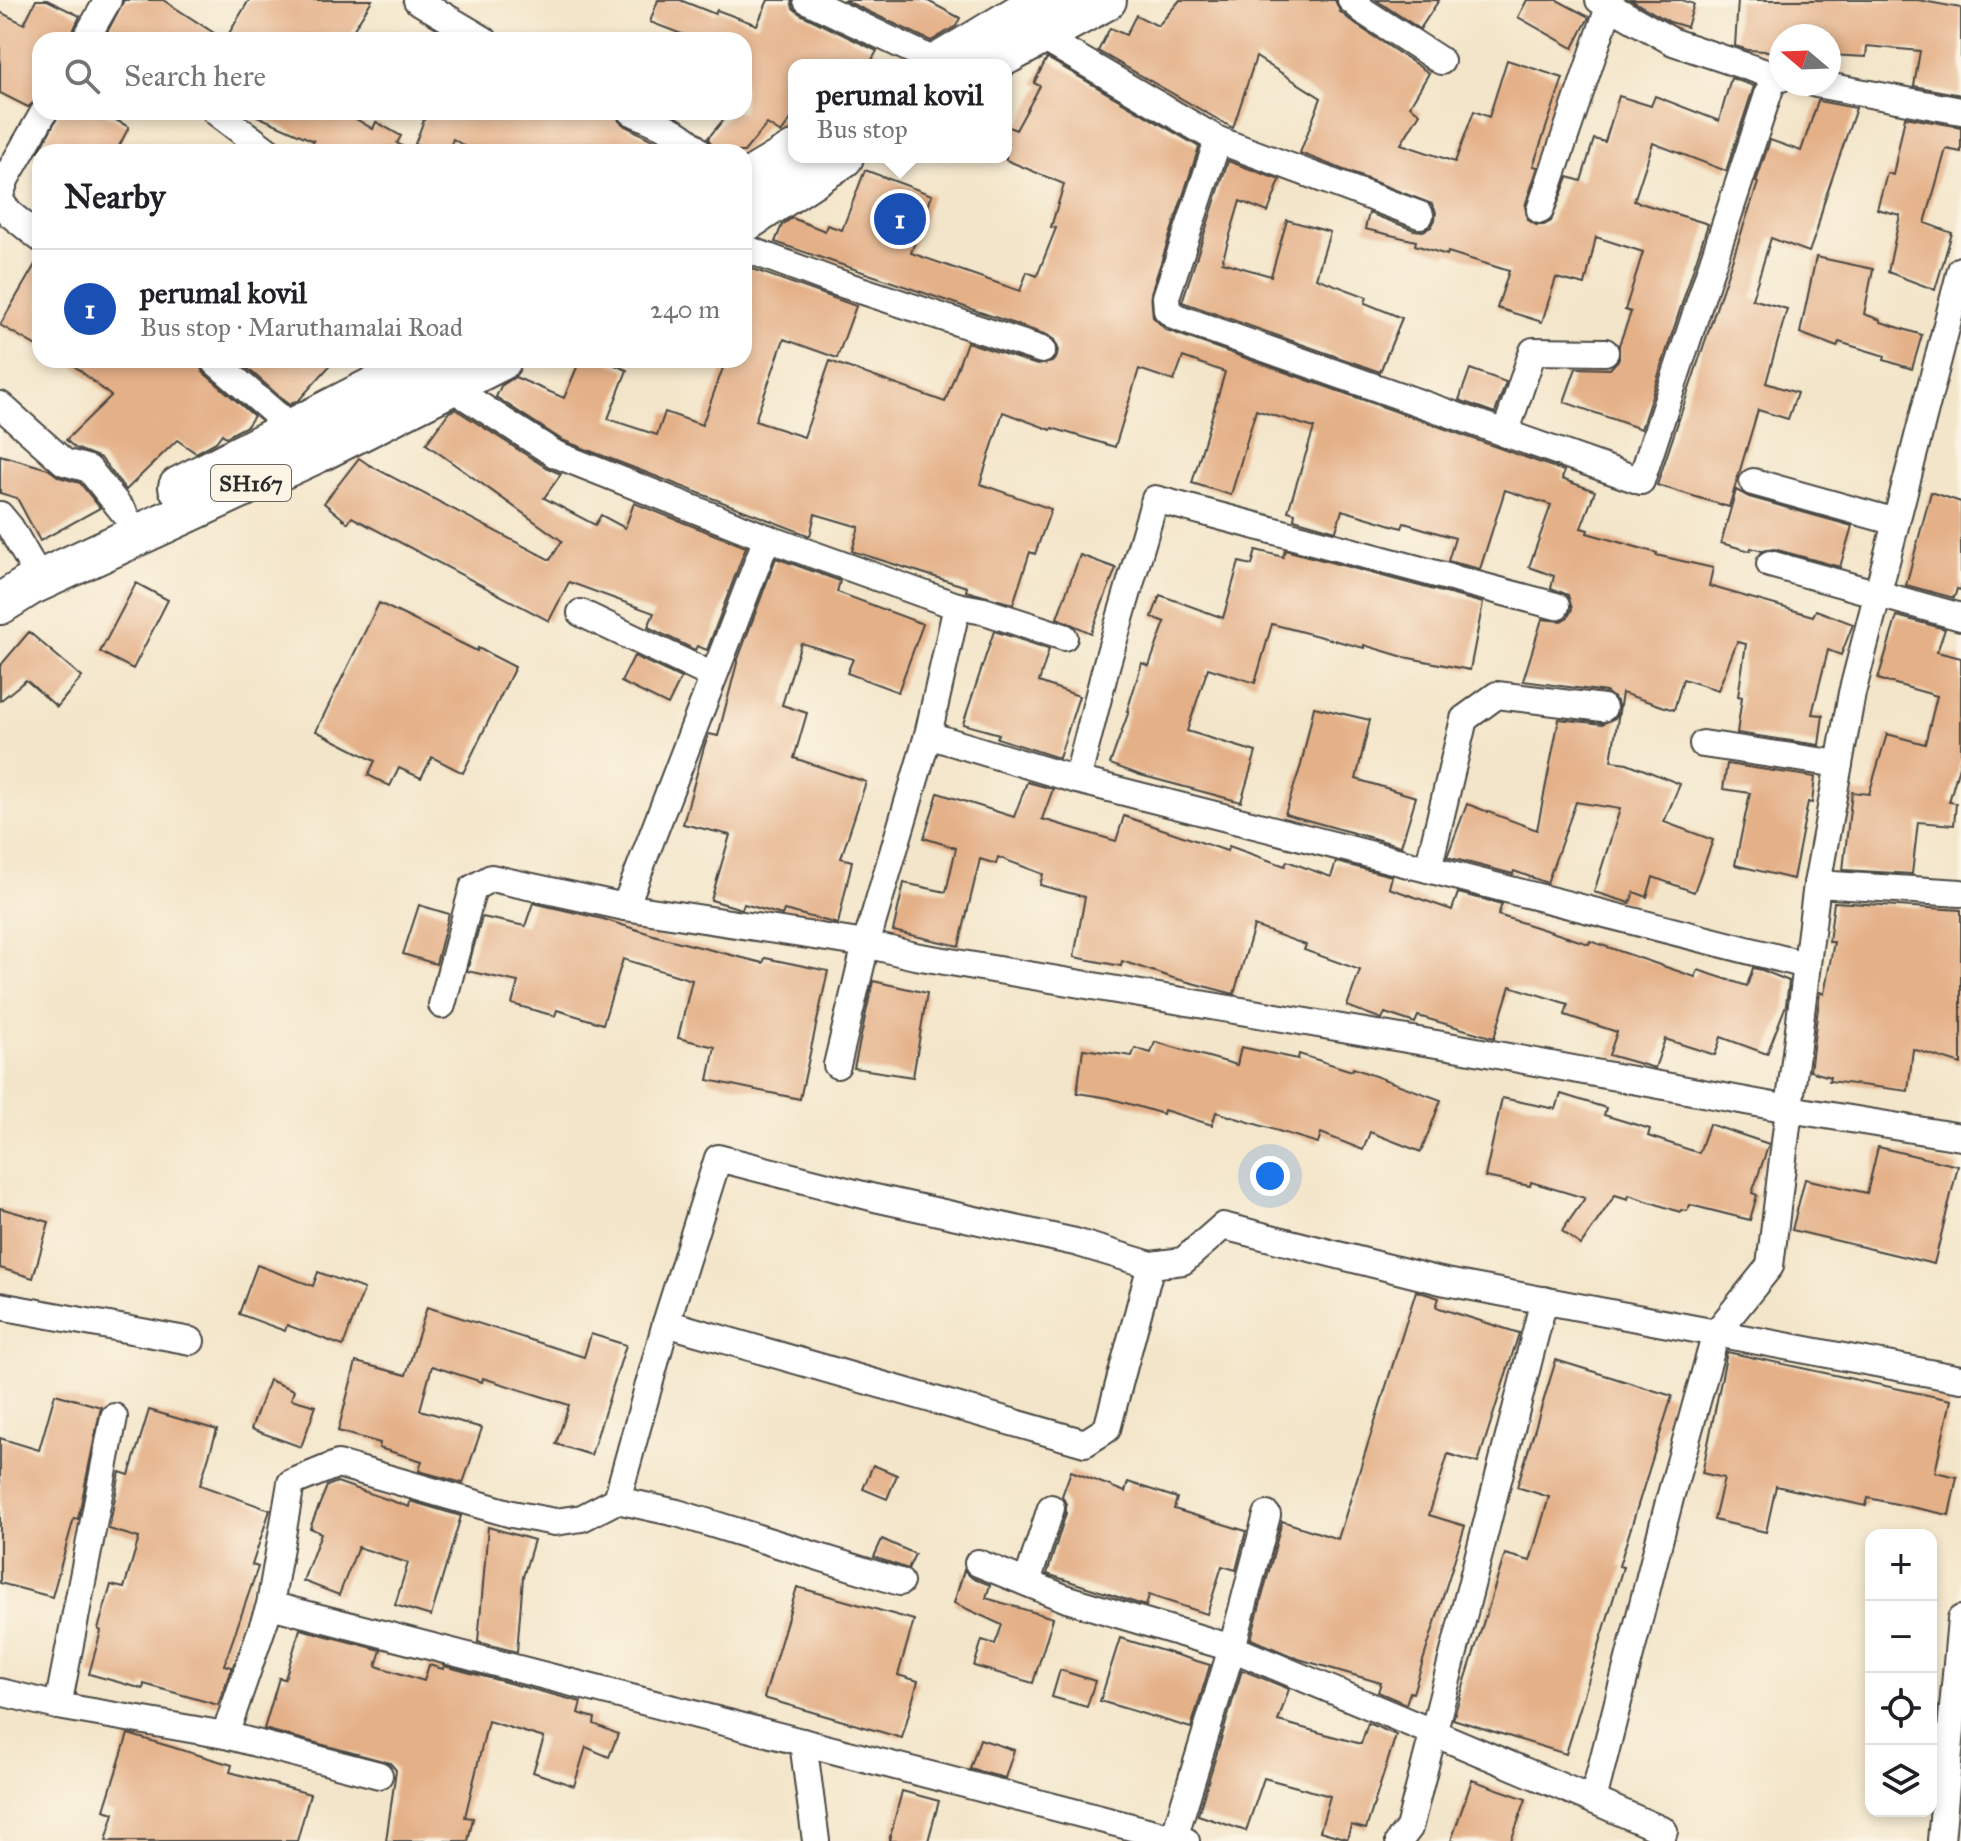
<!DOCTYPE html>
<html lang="en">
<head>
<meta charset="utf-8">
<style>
  body { margin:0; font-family:"IM FELL Great Primer",serif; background:#f2f2f2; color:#202124 }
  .controls { position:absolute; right:24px; bottom:24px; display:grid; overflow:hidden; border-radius:16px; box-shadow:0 4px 12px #0003 }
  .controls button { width:72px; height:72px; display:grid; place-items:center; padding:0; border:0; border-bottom:2px solid #e0e0e0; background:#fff; color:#202124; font:40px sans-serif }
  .compass { position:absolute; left:1769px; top:24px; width:72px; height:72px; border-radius:50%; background:#fff; box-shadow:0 4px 12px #0003; rotate:289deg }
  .you { position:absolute; left:1270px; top:1176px; width:28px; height:28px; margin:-20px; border:6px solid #fff; border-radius:50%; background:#1a73e8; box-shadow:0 0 0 12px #1a73e833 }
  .badge { display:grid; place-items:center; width:52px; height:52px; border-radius:50%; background:#2563eb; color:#fff; font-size:26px; font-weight:700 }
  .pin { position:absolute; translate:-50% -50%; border:4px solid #fff; box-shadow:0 2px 8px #0006 }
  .popup { position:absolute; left:788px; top:59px; width:224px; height:104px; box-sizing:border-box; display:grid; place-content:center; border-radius:16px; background:#fff; filter:drop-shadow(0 2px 6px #0005); font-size:26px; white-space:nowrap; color:#757577 }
  .popup b { font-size:30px; color:#202124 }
  .popup::after { content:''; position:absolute; left:50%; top:100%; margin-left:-16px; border:16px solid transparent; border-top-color:#fff }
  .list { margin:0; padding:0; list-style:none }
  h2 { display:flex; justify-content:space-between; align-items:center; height:104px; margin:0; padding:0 32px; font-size:34px }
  h2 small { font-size:26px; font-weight:400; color:#757577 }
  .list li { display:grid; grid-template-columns:52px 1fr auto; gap:24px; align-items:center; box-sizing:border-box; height:120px; padding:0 32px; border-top:2px solid #e0e0e0 }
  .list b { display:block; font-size:30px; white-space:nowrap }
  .list p { margin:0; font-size:26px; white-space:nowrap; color:#757577 }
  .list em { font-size:26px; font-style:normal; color:#757577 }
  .icon { flex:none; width:44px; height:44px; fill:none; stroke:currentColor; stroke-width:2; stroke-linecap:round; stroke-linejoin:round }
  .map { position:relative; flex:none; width:1961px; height:1841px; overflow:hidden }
  .search { position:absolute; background:#fff; box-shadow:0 4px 12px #0003; left:32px; top:32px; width:720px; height:88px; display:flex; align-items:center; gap:20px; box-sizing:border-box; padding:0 28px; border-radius:24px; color:#757577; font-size:30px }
  .panel { position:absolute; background:#fff; box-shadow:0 4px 12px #0003; left:32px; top:144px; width:720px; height:224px; border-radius:24px }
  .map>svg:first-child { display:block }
</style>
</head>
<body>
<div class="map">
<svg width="1961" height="1841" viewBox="0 0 1961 1841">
  <rect width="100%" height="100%" fill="#fcf5e5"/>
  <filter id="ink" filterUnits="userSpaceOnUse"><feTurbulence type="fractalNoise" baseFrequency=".0125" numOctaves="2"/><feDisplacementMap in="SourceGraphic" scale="16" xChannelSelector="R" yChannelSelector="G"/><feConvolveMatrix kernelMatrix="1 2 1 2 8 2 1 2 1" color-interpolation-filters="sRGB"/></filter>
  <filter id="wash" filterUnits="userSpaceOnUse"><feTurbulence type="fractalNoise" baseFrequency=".006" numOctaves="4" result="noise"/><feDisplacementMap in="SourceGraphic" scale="32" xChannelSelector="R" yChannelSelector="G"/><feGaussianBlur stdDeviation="1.8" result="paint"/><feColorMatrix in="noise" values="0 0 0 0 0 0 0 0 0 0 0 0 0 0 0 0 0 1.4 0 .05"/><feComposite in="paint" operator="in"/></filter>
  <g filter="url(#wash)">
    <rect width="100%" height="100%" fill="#f3e5c9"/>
    <g id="blocks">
      <!-- building -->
      <g fill="#e4b088">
        <polygon points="36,0 47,0 80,16 69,40 40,40 40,97 28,107 0,93 0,12 24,24"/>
        <polygon points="124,0 163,0 225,40 249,0 372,0 347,40 103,40"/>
        <polygon points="658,0 680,0 715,14 717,10 757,25 768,0 791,0 793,8 800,14 877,51 869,65 794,65 794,115 781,133 767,124 744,152 715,152 708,138 730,112 744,112 744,40 697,40 650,22"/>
        <polygon points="844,0 926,0 960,18 956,26 931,41"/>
        <polygon points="1180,0 1335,0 1340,12 1355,24 1429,73 1410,106 1420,113 1401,144 1455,162 1474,111 1489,117 1507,60 1563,78 1533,166 1538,167 1525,206 1528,220 1536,225 1544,225 1551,221 1568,177 1581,181 1594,139 1605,142 1619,96 1651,106 1655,96 1719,121 1731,78 1754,86 1726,171 1653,143 1634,201 1708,224 1641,429 1564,402 1576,368 1610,369 1619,359 1619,345 1631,312 1625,310 1643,252 1596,237 1585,285 1556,278 1542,322 1497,308 1509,271 1448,252 1447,255 1415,245 1416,241 1365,229 1369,213 1414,230 1423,231 1431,227 1435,220 1436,212 1432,204 1300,153 1321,98 1256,57 1233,128 1098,51 1110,28 1126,35 1136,15 1158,26"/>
        <polygon points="1376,0 1439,0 1420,29"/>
        <polygon points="1527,0 1557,0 1589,17 1573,48 1518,17"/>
        <polygon points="1631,0 1681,0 1694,4 1687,27 1670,22"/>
        <polygon points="1738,0 1918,0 1961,8 1961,95 1914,86 1920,51 1867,46 1866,57 1830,55 1831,36 1781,36 1781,52 1748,50 1735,46"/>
        <polygon points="1047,58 1199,147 1151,293 1153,317 1166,330 1564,471 1562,479 1595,491 1581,528 1588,530 1587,533 1657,553 1656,555 1713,568 1709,586 1813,616 1816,610 1853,624 1841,655 1828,650 1812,714 1823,715 1819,745 1737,733 1742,697 1738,696 1746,644 1737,642 1718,690 1683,679 1674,710 1622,693 1611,761 1627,763 1680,784 1664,822 1713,840 1694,892 1653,877 1647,897 1634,892 1630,903 1594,892 1620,809 1576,802 1547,883 1514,871 1513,874 1447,857 1467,804 1537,830 1559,719 1602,724 1615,718 1619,711 1617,701 1606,692 1523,681 1542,619 1561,621 1568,617 1572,609 1568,595 1551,588 1554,576 1529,567 1551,505 1505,490 1480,569 1448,561 1455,538 1404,523 1402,528 1342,510 1336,531 1294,519 1295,513 1288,511 1314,428 1256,410 1231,495 1192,483 1225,372 1183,357 1174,381 1139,369 1115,447 1052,428 1051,430 1003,412 980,484 1051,509 1035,554 1030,552 1013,604 966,591 967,587 852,551 859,527 815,514 810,536 562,440 496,397 501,386 515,377 564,398 580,360 603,360 627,370 608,419 657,435 665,412 702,425 726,360 744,360 744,266 856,306 837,358 784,339 755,421 804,437 830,361 945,402 967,342 1037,365 1052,362 1057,356 1058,348 1054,340 1047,335 775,242 782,225 792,218 825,231 827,225 842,230 865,170 932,195 911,253 1020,291 1027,272 1037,276 1056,228 1051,227 1064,184 1006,160 1006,126 1016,130 1040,86 1034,83"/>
        <polygon points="1818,101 1856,108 1824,202 1817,230 1809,252 1771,238 1752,299 1787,309 1766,383 1797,393 1788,419 1758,410 1729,507 1657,485 1758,183 1756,182 1770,140 1801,151"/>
        <polygon points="60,112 101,112 129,127 116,152 39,152"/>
        <polygon points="248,112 344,112 373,129 376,122 401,136 397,143 413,152 308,152 314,141"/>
        <polygon points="412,112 616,112 619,121 625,126 676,152 474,152 453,139 448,152 436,152 415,144 424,120"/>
        <polygon points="1905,117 1961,127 1961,152 1946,149 1925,223 1952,233 1935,290 1888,272 1900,215 1877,209 1887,173 1893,175"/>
        <polygon points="1228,161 1280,180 1268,212 1240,201 1222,262 1271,276 1287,220 1330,232 1316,278 1367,297 1365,303 1402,318 1380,372 1182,302"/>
        <polygon points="40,256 40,348 0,325"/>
        <polygon points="1816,257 1873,269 1864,314 1881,320 1881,322 1922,335 1912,369 1884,360 1885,356 1839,342 1837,347 1800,333"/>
        <polygon points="67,360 197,360 203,372 254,416 247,426 226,437 222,434 216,442 196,453 177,440 126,490 101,458 75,448 66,440 111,396"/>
        <polygon points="238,360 335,360 299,400 289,405"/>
        <polygon points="1470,369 1506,382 1495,413 1459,400"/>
        <polygon points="455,409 547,468 561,474 544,498 595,525 601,515 625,528 634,503 746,547 707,650 697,646 695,650 648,627 654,613 569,582 549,621 352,517 348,523 324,503 359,458 369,465 550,560 562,541 426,444 449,412"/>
        <polygon points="0,455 48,469 59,477 80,483 100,508 40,541 17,498 0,493"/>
        <polygon points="1736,490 1749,497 1852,526 1840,567 1774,549 1762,551 1751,548 1750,551 1721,543"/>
        <polygon points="1931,492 1961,502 1961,590 1957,589 1954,598 1906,585"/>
        <polygon points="1256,550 1283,557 1285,550 1483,603 1470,670 1404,657 1364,645 1364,648 1272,624 1255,683 1208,668 1187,731 1256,752 1241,802 1140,775 1110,764 1129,711 1127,711 1142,663 1149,666 1165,622 1152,617 1160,595 1223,618 1239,562 1252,565"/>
        <polygon points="1080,555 1116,568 1091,633 1057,618"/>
        <polygon points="776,558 840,581 837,592 923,624 898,692 847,673 853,659 801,643 782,705 807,713 794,758 866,782 841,858 852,861 838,924 784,910 782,915 744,904 742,909 711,900 730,835 683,824 704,747 709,734 718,736 738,659"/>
        <polygon points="136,583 168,600 133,669 100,652"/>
        <polygon points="379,603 477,651 478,648 515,667 463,773 432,757 421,778 399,768 390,786 368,775 375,761 316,731"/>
        <polygon points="1897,616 1945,629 1937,652 1961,658 1961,759 1949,802 1956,803 1954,825 1918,822 1912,874 1843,870 1852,792 1869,794 1887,734 1925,744 1937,696 1878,679"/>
        <polygon points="994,631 1049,649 1039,682 1079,696 1059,758 997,738 999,734 963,724"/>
        <polygon points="29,632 82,677 57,707 26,680 0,701 0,666"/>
        <polygon points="634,656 681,678 668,705 621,682"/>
        <polygon points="1314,707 1370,720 1356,779 1416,797 1401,846 1285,814 1301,765"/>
        <polygon points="1727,764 1815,777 1812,803 1808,802 1793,879 1735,865 1750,793 1723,789"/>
        <polygon points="1027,782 1053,789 1042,819 1116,841 1124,816 1227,851 1229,846 1285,866 1287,861 1331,877 1336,862 1392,876 1389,888 1452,910 1458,893 1502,904 1498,915 1589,944 1590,941 1695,977 1698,970 1747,986 1753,968 1762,970 1789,981 1786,1005 1767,1054 1721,1037 1715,1055 1665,1039 1655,1068 1609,1055 1617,1032 1565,1015 1568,1004 1510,986 1494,1038 1418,1016 1415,1023 1385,1013 1382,1019 1347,1006 1360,970 1304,950 1306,945 1254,926 1234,994 1173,978 1122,961 1121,966 1074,957 1085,897 1040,885 1043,874 998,857 996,864 980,859 959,946 893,931 904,883 946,892 956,848 924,838 938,793 1014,817"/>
        <polygon points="1834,902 1961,910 1961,1064 1913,1049 1908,1091 1829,1081 1830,1077 1810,1071 1820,992 1824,994 1834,942 1829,942"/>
        <polygon points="533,903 603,919 660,937 763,963 765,958 828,971 800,1099 708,1080 715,1047 678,1038 692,980 623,959 603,1024 557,1010 555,1016 512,1004 518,982 467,971 482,917 525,926"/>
        <polygon points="419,905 449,914 436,964 403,954"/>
        <polygon points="873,981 927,993 913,1077 854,1068"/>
        <polygon points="1155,1042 1237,1065 1241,1047 1298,1059 1299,1054 1352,1071 1353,1068 1441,1100 1421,1152 1370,1132 1363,1150 1321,1133 1318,1143 1216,1112 1212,1125 1164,1110 1163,1114 1109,1098 1077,1093 1083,1049 1132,1056 1135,1048 1151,1053"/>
        <polygon points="1561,1094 1606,1108 1604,1115 1650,1129 1648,1136 1699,1153 1709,1124 1769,1144 1752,1193 1757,1195 1750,1220 1690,1205 1687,1211 1681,1210 1680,1212 1629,1195 1628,1199 1615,1195 1581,1245 1562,1231 1585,1198 1531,1182 1530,1186 1485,1177 1502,1098 1556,1109"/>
        <polygon points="1878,1147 1958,1166 1934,1264 1792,1230 1805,1179 1867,1193"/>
        <polygon points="0,1208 49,1222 33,1278 0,1268"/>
        <polygon points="257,1265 313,1286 318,1272 364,1289 343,1346 287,1325 285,1331 239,1314"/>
        <polygon points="1416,1291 1439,1298 1436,1307 1519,1333 1478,1463 1448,1454 1429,1515 1465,1526 1413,1693 1410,1692 1406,1704 1378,1692 1381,1683 1299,1659 1251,1639 1282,1521 1338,1539"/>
        <polygon points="427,1307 584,1357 591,1334 626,1345 591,1455 556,1444 569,1405 483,1378 482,1382 432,1366 420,1410 482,1428 463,1483 419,1471 422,1461 379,1448 380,1443 338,1431 356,1362 406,1375"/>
        <polygon points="1727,1352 1951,1400 1935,1472 1957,1477 1949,1515 1868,1498 1866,1506 1776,1486 1766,1532 1714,1520 1724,1478 1702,1473"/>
        <polygon points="1556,1360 1672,1396 1619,1566 1623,1567 1566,1754 1453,1719 1505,1554 1530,1561 1549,1497 1517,1487"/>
        <polygon points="269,1380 294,1390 291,1399 316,1406 301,1447 251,1429"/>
        <polygon points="55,1394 101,1407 78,1519 74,1518 52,1597 0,1583 0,1438 39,1450"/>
        <polygon points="149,1410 217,1430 200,1485 270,1510 252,1565 258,1567 224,1665 232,1667 218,1705 144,1684 143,1689 89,1674 101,1631 98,1629 111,1585 124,1588 139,1538 109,1529 120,1472 129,1475"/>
        <polygon points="873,1465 897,1475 887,1499 863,1489"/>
        <polygon points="1071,1471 1125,1492 1128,1482 1177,1498 1174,1509 1246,1531 1236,1570 1222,1566 1207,1614 1149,1595 1146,1606 1047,1574 1066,1513 1066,1504 1062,1496"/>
        <polygon points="337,1482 409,1507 410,1501 461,1516 431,1616 395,1605 408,1563 358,1547 339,1595 303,1581 321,1533 310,1528 327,1486"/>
        <polygon points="488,1527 534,1540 523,1577 517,1652 478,1642"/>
        <polygon points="882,1539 915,1554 908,1569 874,1557"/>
        <polygon points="964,1570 972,1578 990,1585 986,1598 1053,1618 1033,1683 974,1666 982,1640 995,1644 1002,1625 954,1603"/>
        <polygon points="797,1587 914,1620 898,1675 918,1681 902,1738 764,1698"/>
        <polygon points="300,1629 381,1650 376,1666 424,1681 429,1665 443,1669 444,1666 581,1702 578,1713 595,1718 594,1724 618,1734 609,1757 586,1747 574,1786 533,1772 544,1738 488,1721 465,1817 473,1818 468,1841 386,1841 396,1770 390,1763 264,1729 279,1678 285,1679"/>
        <polygon points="1120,1638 1210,1665 1191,1728 1100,1701"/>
        <polygon points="1060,1670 1095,1681 1087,1707 1052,1697"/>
        <polygon points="1242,1670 1289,1689 1278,1721 1361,1744 1368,1723 1396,1735 1366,1829 1351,1825 1347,1839 1320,1831 1330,1796 1264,1778 1246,1831 1198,1815"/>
        <polygon points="128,1734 232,1765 230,1772 310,1794 297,1841 106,1841 114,1813 104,1810"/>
        <polygon points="980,1739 1014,1750 1005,1778 970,1769"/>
        <polygon points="1472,1780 1526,1799 1511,1841 1451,1841"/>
        <polygon points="902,1791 939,1801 928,1841 889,1841"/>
      </g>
    </g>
  </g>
  <g filter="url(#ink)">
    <use href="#blocks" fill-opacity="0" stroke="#494743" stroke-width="2"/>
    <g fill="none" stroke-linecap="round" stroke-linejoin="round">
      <defs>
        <g id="minor">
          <polyline points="417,0 484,40"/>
          <polyline points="807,0 939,63"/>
          <polyline points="1351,0 1365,12 1441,61"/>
          <polyline points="1599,0 1673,42 1781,78"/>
          <polyline points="1040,36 1218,140 1166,297 1167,310 1176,317 1641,481 1774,76"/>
          <polyline points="85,40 108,0"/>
          <polyline points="1816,84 1961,111"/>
          <polyline points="216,112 269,152"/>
          <path d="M 632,112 C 656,123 681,131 699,152"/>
          <polyline points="1218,140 1420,215"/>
          <polyline points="0,195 6,178 44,112"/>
          <polyline points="0,201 10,214 40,238"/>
          <polyline points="1540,210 1609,7"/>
          <polyline points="744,248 830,280 1042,350"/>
          <polyline points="1961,270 1852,693 1817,884 1961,893"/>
          <polyline points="213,360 293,429"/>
          <polyline points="442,376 449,386 555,454 767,538 957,606 984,611 1064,637"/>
          <polyline points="0,405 64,462 89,469 125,514"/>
          <polyline points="1505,434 1533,351 1605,352"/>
          <polyline points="1753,482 1896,522"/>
          <polyline points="0,515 10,527 29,560"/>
          <polyline points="767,538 625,907 866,944 837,1065"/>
          <polyline points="1770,564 1961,617"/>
          <polyline points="957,606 928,735 866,944 915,956 1460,1048 1789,1109 1817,884"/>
          <polyline points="581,613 713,676"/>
          <polyline points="928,735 1077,780 1806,965"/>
          <polyline points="1703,744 1839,764"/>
          <polyline points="1077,780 1107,663 1155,499 1556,606"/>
          <polyline points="1428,869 1464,719 1497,695 1603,708"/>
          <polyline points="442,1005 473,888 491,878 625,907"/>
          <polyline points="1961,1137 1789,1109 1770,1266 1716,1333 1961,1379"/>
          <polyline points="0,1306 191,1341"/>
          <polyline points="666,1323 1085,1443 1107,1429 1151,1265"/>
          <polyline points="617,1500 666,1323 718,1158 875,1198 1075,1242 1151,1265 1183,1261 1223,1226 1441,1281 1716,1333 1670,1498 1593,1800 1664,1831 1661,1841"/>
          <polyline points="978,1563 1067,1599 1232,1648 1593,1800"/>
          <polyline points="1027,1582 1051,1508"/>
          <polyline points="270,1605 291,1483 338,1464 512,1514 555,1522 582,1518 617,1500 677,1513 900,1582"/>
          <polyline points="0,1692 58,1706 225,1735 270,1605 1186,1841"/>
          <polyline points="58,1706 114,1417"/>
          <polyline points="225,1735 379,1775"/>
          <polyline points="803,1742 816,1841"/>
          <polyline points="1173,1841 1232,1648 1267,1515"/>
          <polyline points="1399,1841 1409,1828 1544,1300"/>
          <polyline points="1941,1841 1961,1619"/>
        </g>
        <g id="primary">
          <polyline points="936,65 1044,0"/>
          <polyline points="986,65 1106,0"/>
          <polyline points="744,182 794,152"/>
          <polyline points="744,222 843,157"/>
          <polyline points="179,487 427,360"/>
          <polyline points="0,604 30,585 318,452 501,360"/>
        </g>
      </defs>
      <!-- minor casing -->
      <use href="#minor" stroke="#494743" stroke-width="30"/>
      <!-- primary casing -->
      <use href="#primary" stroke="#494743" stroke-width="44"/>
      <!-- minor -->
      <use href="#minor" stroke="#fff" stroke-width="26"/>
      <!-- primary -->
      <use href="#primary" stroke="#fff" stroke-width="40"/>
    </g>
  </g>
  <g text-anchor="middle" stroke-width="6" stroke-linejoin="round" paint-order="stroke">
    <!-- shield labels -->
    <rect fill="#fcf5e5" stroke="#6a6863" stroke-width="2" x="211" y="465" width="80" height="36" rx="6"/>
    <g font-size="22" font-weight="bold" fill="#2b2b2b">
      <text x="251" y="491">SH167</text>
    </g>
  </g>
</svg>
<div class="controls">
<button>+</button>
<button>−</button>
<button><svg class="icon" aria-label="locate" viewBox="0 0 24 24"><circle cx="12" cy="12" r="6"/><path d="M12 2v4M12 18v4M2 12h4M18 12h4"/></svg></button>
<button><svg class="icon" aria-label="layers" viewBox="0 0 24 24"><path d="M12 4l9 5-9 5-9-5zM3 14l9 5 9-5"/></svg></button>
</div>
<svg class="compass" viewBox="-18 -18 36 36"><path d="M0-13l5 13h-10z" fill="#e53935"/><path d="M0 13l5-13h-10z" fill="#757577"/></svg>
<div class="you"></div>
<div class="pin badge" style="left:900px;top:219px;background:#1a4fb4">1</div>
<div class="popup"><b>perumal kovil</b>Bus stop</div>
<div class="search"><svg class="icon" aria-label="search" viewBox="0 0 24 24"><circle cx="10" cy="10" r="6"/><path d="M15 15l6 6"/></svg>Search here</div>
<section class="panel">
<h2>Nearby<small></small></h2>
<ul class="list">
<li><span class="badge" style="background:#1a4fb4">1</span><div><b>perumal kovil</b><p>Bus stop · Maruthamalai Road</p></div><em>240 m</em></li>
</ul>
</section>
</div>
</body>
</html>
